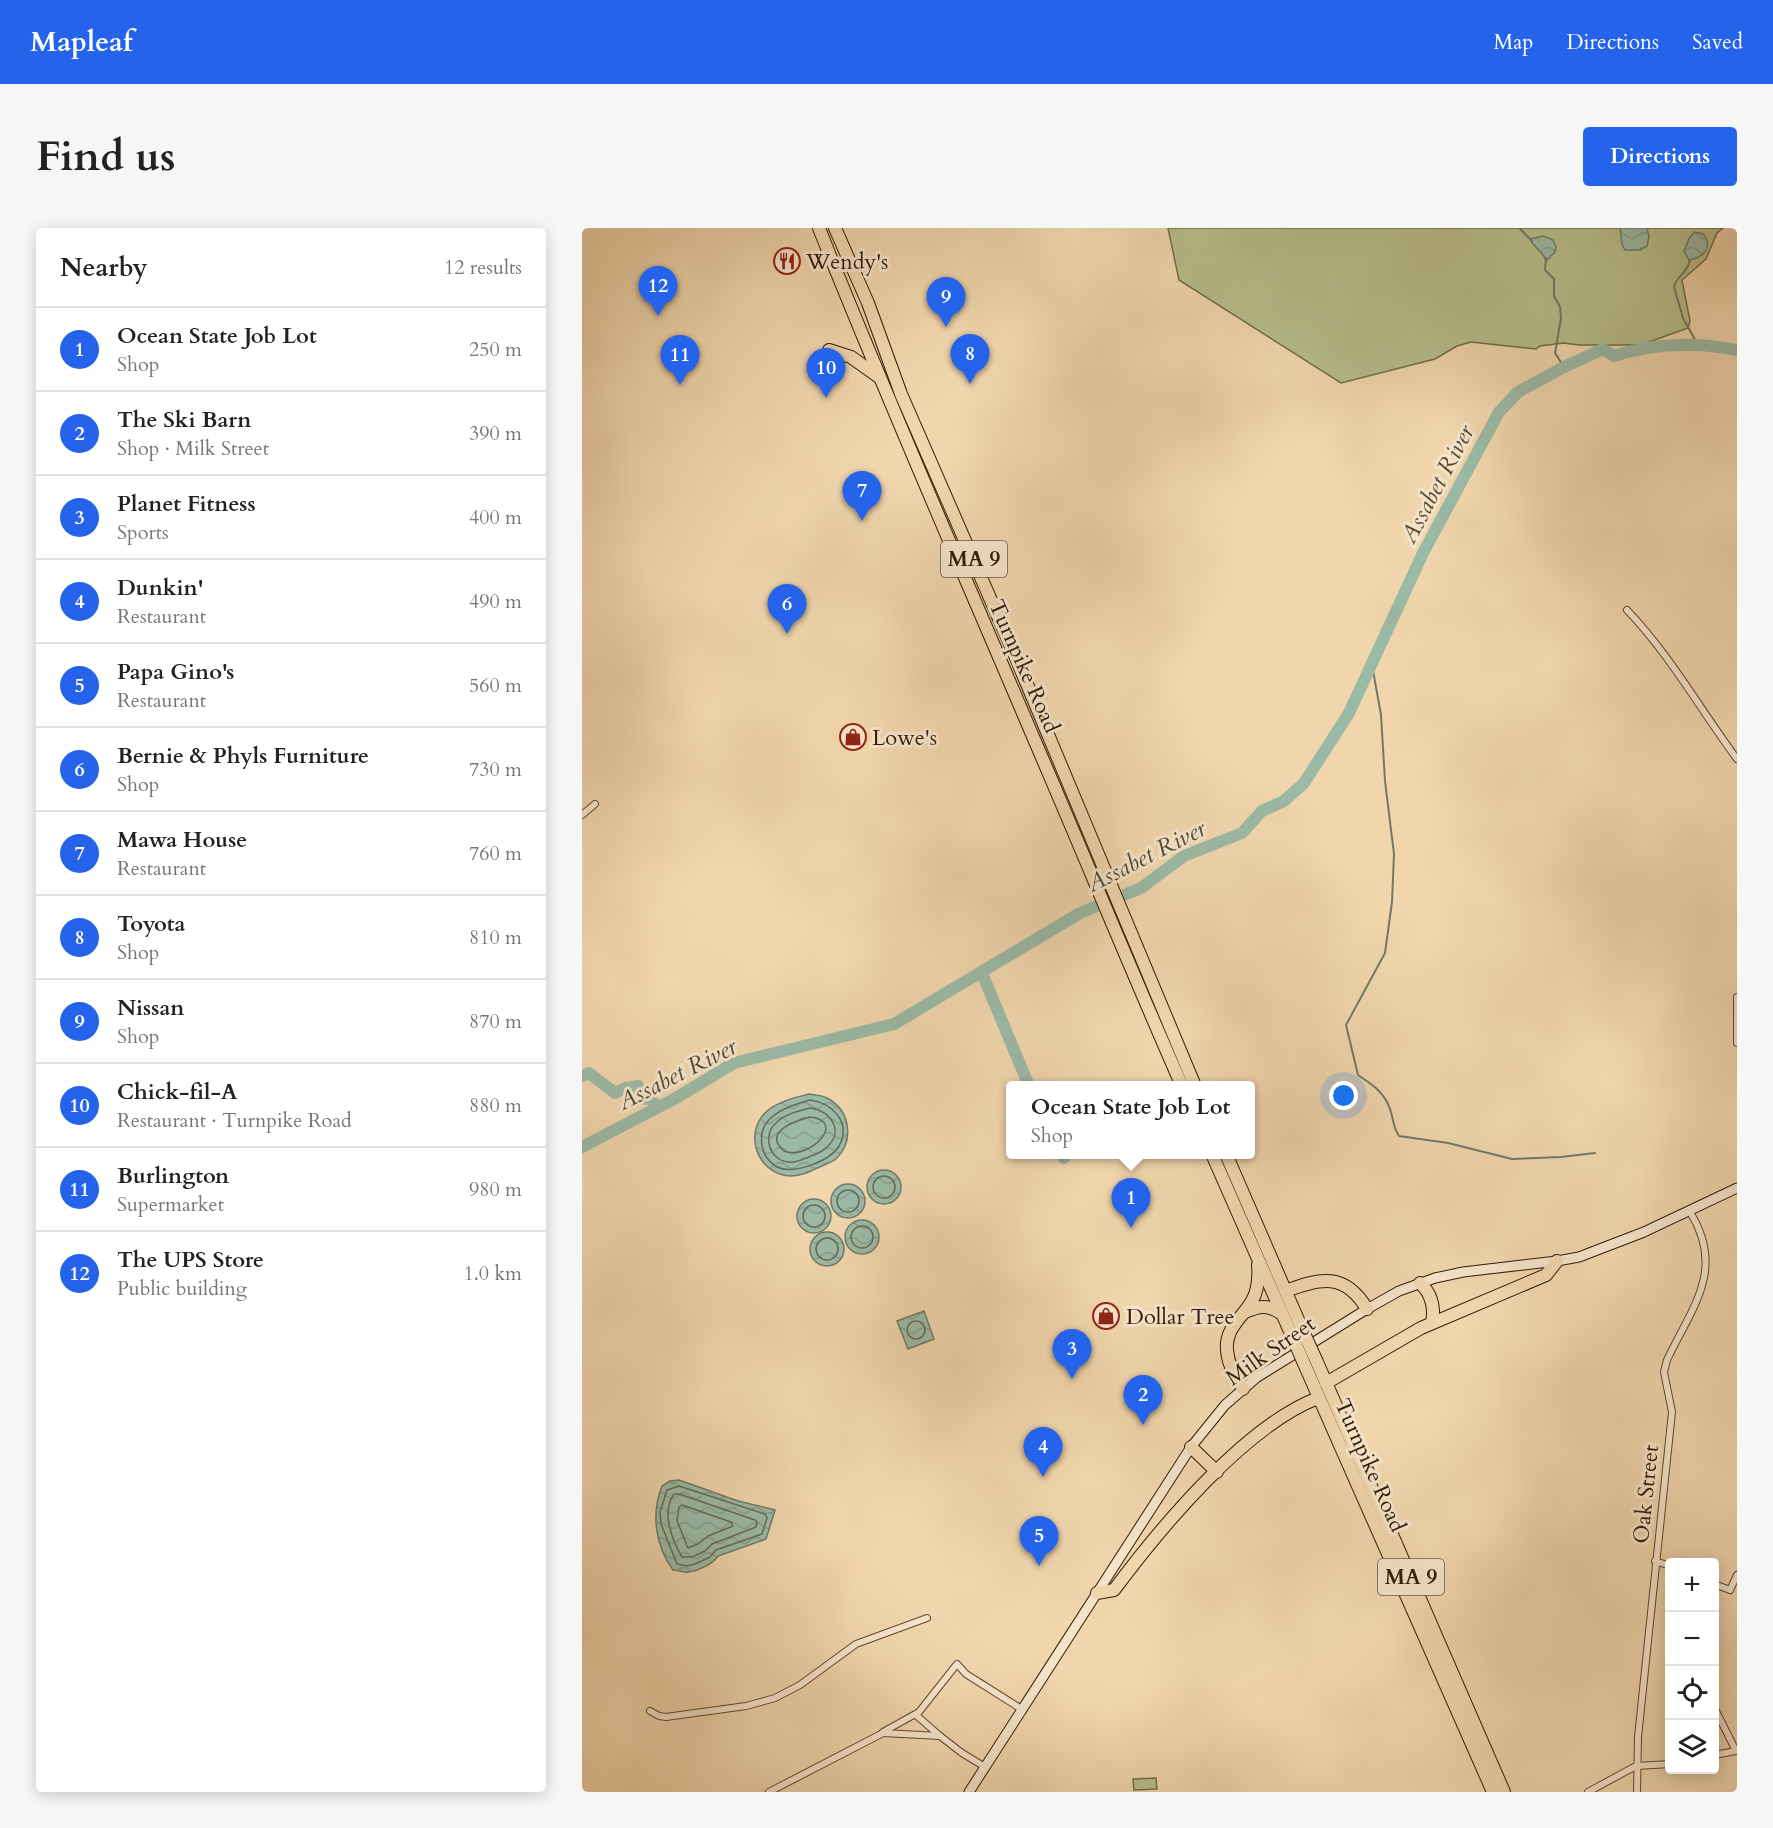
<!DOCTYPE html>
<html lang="en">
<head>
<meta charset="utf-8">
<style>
  body { margin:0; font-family:Cardo,serif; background:#f6f6f6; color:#222 }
  .controls { position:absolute; right:18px; bottom:18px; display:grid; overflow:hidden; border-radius:6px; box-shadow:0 3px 15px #0003 }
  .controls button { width:54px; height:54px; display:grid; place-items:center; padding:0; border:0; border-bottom:2px solid #e0e0e0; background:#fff; color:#222; font:30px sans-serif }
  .you { position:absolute; left:762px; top:868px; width:21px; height:21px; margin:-15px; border:4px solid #fff; border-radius:50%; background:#1a73e8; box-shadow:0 0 0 9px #1a73e833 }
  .badge { display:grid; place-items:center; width:39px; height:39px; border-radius:50%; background:#2563eb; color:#fff; font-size:20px; font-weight:700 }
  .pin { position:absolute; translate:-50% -50px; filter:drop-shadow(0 2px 3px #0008) }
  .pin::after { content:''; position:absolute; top:32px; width:21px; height:18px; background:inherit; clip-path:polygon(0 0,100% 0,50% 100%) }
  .popup { position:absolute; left:424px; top:853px; width:249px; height:78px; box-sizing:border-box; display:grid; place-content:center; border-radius:6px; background:#fff; filter:drop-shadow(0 2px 4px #0005); font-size:20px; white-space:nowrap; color:#767676 }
  .popup b { font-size:22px; color:#222 }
  .popup::after { content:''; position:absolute; left:50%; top:100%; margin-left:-12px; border:12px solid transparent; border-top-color:#fff }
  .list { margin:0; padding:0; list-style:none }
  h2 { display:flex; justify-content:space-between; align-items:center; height:78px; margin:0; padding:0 24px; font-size:26px }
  h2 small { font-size:20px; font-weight:400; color:#767676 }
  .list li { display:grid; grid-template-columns:39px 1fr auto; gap:18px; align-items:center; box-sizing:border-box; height:84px; padding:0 24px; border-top:2px solid #e0e0e0 }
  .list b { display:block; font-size:22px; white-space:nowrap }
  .list p { margin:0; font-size:20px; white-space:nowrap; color:#767676 }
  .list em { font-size:20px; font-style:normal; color:#767676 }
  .icon { flex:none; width:33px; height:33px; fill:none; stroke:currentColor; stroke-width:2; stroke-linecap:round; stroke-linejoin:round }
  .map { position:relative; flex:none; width:1155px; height:1564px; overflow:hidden; border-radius:6px }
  header { display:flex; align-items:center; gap:36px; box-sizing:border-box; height:84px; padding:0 30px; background:#2563eb; color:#fff }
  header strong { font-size:28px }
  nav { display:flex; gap:33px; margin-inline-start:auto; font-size:21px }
  .intro { display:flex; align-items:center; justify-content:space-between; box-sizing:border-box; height:144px; padding:0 36px }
  h1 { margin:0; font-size:42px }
  .button { padding:15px 27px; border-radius:6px; background:#2563eb; color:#fff; font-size:21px; font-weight:700 }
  main { display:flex; gap:36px; padding:0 36px }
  aside { flex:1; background:#fff; border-radius:6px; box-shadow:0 3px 15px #0003 }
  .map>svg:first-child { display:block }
</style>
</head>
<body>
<header>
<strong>Mapleaf</strong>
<nav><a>Map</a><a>Directions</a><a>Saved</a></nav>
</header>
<div class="intro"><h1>Find us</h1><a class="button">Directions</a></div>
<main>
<aside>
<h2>Nearby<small>12 results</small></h2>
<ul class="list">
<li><span class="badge">1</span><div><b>Ocean State Job Lot</b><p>Shop</p></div><em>250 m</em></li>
<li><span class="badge">2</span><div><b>The Ski Barn</b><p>Shop · Milk Street</p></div><em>390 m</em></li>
<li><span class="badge">3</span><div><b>Planet Fitness</b><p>Sports</p></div><em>400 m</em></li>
<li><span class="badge">4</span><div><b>Dunkin'</b><p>Restaurant</p></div><em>490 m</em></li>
<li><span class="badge">5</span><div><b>Papa Gino's</b><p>Restaurant</p></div><em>560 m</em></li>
<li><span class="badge">6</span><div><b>Bernie &amp; Phyls Furniture</b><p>Shop</p></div><em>730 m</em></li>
<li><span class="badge">7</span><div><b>Mawa House</b><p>Restaurant</p></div><em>760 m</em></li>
<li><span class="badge">8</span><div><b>Toyota</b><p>Shop</p></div><em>810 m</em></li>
<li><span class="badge">9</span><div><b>Nissan</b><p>Shop</p></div><em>870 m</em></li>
<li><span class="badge">10</span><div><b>Chick-fil-A</b><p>Restaurant · Turnpike Road</p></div><em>880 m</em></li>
<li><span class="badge">11</span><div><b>Burlington</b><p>Supermarket</p></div><em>980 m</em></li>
<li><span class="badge">12</span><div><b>The UPS Store</b><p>Public building</p></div><em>1.0 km</em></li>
</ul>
</aside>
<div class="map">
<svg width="1155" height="1564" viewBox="0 0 1155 1564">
  <defs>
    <pattern id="water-waves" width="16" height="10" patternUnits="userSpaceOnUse" patternTransform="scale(1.5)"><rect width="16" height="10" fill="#9bbaa6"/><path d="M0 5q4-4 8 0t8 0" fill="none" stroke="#869f8d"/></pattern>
  </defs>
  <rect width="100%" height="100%" fill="#f1d6ad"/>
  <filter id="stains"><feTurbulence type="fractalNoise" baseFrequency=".00333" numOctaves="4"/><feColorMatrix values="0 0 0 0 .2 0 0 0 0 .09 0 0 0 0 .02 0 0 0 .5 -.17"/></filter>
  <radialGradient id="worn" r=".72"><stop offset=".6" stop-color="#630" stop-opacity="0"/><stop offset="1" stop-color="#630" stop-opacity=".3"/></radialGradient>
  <!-- green -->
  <g fill="#b7be8c" stroke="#746c48" stroke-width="1.5">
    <polygon points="586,0 1141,0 1135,5 1124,31 1100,52 1108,93 1106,100 1059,117 998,117 981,115 958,118 954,121 889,114 875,118 853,131 759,155 597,52"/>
    <polygon points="574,1550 575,1561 552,1562 551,1551"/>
  </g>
  <!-- water -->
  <g fill="url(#water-waves)" stroke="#717a66" stroke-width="1.5">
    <polygon points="1038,0 1065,0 1067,9 1065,18 1058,22 1043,22 1040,16"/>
    <path d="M 1113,4 L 1121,6 C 1132,19 1121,30 1107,32 L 1102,23 L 1108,9 Z"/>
    <path d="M 961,8 L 971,12 L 974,19 L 973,24 L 964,33 C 962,24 952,20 948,11 Z"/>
    <path d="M 227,866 C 233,867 240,867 245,870 C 268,882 273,912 254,931 C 247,936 237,939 229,943 C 219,947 209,950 198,946 C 174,938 164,906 182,886 C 193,874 212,870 227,866 Z"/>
    <circle cx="302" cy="959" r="17"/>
    <circle cx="266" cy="973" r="17"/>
    <circle cx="232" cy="988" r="17"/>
    <circle cx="280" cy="1009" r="17"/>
    <circle cx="245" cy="1021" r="17"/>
    <polygon points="342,1083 352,1111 326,1121 315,1093"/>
    <path d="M 97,1252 L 156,1273 L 193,1282 L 184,1311 L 136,1328 C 131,1336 116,1343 106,1344 C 102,1345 96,1342 91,1342 C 73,1317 69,1286 80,1258 L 88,1253 Z"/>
  </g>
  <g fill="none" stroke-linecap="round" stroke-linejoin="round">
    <!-- shore -->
    <g stroke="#666a56" stroke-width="1.5">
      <path d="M 228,872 C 250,875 270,894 257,918 C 248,933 212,947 195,939 C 187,934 181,926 180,917 C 175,888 206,878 228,872 Z"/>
      <path d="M 228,880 C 248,882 263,903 245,919 C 240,925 231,927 224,930 C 219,932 213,935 206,934 C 187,932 180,907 194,895 C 202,886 217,883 228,880 Z"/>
      <path d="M 228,889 C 266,893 227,933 202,923 C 180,904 213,893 228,889 Z"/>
      <circle cx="302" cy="959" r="11"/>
      <circle cx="266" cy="973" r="11"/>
      <circle cx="232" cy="988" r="11"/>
      <circle cx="280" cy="1009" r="11"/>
      <circle cx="245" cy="1021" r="11"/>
      <circle cx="334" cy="1102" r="9"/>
      <polygon points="97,1258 183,1286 185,1290 180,1306 134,1322 128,1329 113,1336 105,1338 95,1336 79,1296 78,1284 85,1262"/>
      <path d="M 92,1266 L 97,1266 L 173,1292 L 175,1294 L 174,1299 L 130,1316 L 123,1323 L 110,1329 L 100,1329 C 90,1312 79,1284 92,1266 Z"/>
      <polygon points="100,1277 149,1294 151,1298 126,1308 116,1316 106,1320 95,1293 97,1279"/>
    </g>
    <!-- stream -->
    <g stroke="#717a66" stroke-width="2">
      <polyline points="937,0 950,13"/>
      <polyline points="964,30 963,42 972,51 972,68 978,79 979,90 973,125 982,139"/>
      <path d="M 1108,32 C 1106,45 1094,48 1092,59 L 1101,90 L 1117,119"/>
      <path d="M 790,437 L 799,487 L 803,553 L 812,626 L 810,674 L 803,725 L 764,797 L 776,847 C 791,857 802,864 808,881 C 812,892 810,897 817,908 L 866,915 L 930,931 L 979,929 L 1013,925"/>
    </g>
    <!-- river -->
    <g stroke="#9bbaa6" stroke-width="12">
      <polyline points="400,745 447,858"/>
      <polyline points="0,848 7,845 33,865 43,860 56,858 58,862 56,870 68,871 76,879"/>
      <path d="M 0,919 L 94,870 L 152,835 L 312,796 L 498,685 L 559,660 L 602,628 L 660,605 L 680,583 L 702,573 L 722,555 L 767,485 L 841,325 L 917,184 L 936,164 L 982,139 L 1021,121 L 1032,128 C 1072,115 1115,114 1155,122"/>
      <polyline points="481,926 482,930"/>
    </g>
    <defs>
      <g id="street">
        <path d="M 1045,382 C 1088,427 1118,481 1155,531"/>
        <polyline points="0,587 13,576"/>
        <polyline points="1155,769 1155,815"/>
        <polyline points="1073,1333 1088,1338"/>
        <polyline points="1132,1356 1148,1362"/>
        <polyline points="1148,1362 1155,1347"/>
        <polyline points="1132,1479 1154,1523 1132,1527"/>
        <polyline points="68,1483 77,1488 84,1489 164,1478 193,1470 218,1457 274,1416 345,1390"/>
        <polyline points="334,1487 358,1508"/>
        <polyline points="301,1504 337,1484 375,1436 384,1446 441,1482"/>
        <polyline points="187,1564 301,1505 358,1508 380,1525 403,1539"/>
        <polyline points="1006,1564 1054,1538 1088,1536"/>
        <path d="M 1055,1564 L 1056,1509 L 1090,1184 L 1082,1144 L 1085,1132 C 1110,1079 1144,1042 1108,984"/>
      </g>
      <polyline id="secondary" points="387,1564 609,1219 643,1177 674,1150 785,1081 817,1063 853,1050 881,1044 975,1033 997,1029 1062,1004 1155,960"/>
      <g id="highway">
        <path d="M 237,0 C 304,169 378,337 449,504 C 500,622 548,740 600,858"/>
        <polyline points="253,0 286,75 319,166 432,425 613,858"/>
        <polyline points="247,122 269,129 297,149"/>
        <polyline points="630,926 710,1108"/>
        <polyline points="644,926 720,1101"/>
        <path d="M 838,1055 C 850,1066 853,1079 850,1095"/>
        <path d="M 704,1063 C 738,1050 763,1044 785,1081"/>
        <path d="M 663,1084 C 677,1078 686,1076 700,1086"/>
        <polyline points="735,1134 922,1564"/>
        <polyline points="724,1140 911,1564"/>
        <polyline points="744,1155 839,1100 964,1047 975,1033"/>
        <path d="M 661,1161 C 654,1149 646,1137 645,1122 C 643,1100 660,1090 670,1073 C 676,1062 677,1049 676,1037"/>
        <polyline points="609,1219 635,1244"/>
        <path d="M 515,1365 L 532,1362 C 579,1299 663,1198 736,1170"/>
      </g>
    </defs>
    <!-- street casing -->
    <use href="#street" stroke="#61482f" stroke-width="8"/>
    <!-- secondary casing -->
    <use href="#secondary" stroke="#311905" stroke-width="11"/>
    <!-- highway casing -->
    <use href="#highway" stroke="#311905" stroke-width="14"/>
    <!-- street -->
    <use href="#street" stroke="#f6e4ca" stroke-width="6"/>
    <!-- secondary -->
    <use href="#secondary" stroke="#f6e4ca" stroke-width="9"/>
    <!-- highway -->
    <use href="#highway" stroke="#f1d6ad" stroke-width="12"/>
    <defs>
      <g id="highway-bridge">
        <polyline points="720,1101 735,1134"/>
        <polyline points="710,1108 724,1140"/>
      </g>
    </defs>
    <!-- highway-bridge casing -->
    <use href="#highway-bridge" stroke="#311905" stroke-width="14" stroke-linecap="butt"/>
    <!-- highway-bridge -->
    <use href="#highway-bridge" stroke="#f1d6ad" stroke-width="12"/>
  </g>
  <!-- icons -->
  <defs>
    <symbol id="restaurant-ring" viewBox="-11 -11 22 22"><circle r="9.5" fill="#f6e4ca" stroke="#8f2418" stroke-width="1.5"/><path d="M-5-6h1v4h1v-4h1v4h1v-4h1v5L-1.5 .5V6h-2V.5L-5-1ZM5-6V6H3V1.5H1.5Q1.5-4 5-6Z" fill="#8f2418"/></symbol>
    <symbol id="shop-ring" viewBox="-11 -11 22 22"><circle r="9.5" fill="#f6e4ca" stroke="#8f2418" stroke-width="1.5"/><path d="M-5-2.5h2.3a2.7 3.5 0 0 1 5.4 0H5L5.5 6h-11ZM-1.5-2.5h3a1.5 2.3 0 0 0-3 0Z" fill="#8f2418"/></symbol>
  </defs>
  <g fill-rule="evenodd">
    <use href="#restaurant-ring" x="190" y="18" width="30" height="30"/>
    <use href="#shop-ring" x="256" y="494" width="30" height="30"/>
    <use href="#shop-ring" x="509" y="1073" width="30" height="30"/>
  </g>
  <g text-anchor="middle" stroke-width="6" stroke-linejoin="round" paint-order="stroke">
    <!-- shield labels -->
    <g fill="#f6e4ca" stroke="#6c5640" stroke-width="1.5">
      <rect x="359" y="313" width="66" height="36" rx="4.5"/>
      <rect x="796" y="1331" width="66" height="36" rx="4.5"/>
    </g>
    <g font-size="21" font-weight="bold" fill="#311905">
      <text x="392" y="338">MA 9</text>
      <text x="829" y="1356">MA 9</text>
    </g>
    <!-- poi labels -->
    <g font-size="22" fill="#311905" stroke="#f6e4ca" text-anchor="start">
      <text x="224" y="41">Wendy's</text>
      <text x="290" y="517">Lowe's</text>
      <text x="544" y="1096">Dollar Tree</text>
    </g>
    <!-- street labels -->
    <g font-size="22" fill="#311905" stroke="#f6e4ca">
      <text transform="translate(443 438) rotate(66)" y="8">Turnpike Road</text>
      <text transform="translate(688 1122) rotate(-35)" y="8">Milk Street</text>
      <text transform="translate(789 1237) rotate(66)" y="8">Turnpike Road</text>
      <text transform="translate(1063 1266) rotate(-84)" y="8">Oak Street</text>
    </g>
    <!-- water labels -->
    <g font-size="24" font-style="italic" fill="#514935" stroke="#f6e4ca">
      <text transform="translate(855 256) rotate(-62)" y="8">Assabet River</text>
      <text transform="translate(564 628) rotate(-27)" y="8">Assabet River</text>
      <text transform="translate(95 846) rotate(-27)" y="8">Assabet River</text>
    </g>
  </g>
  <rect width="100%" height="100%" filter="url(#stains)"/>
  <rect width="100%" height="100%" fill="url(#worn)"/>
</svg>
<div class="controls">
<button>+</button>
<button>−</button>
<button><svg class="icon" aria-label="locate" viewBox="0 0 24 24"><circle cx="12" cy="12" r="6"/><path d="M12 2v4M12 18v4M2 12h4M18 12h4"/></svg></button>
<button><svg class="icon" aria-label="layers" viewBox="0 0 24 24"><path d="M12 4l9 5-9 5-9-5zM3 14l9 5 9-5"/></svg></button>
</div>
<div class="you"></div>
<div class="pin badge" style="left:549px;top:1000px">1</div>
<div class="popup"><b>Ocean State Job Lot</b>Shop</div>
<div class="pin badge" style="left:561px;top:1197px">2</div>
<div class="pin badge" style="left:490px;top:1151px">3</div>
<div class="pin badge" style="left:461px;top:1249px">4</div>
<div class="pin badge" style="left:457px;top:1338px">5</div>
<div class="pin badge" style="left:205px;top:406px">6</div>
<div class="pin badge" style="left:280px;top:293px">7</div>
<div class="pin badge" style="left:388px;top:156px">8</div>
<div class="pin badge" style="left:364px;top:99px">9</div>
<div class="pin badge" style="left:244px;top:170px">10</div>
<div class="pin badge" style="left:98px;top:157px">11</div>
<div class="pin badge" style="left:76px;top:88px">12</div>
</div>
</main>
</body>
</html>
